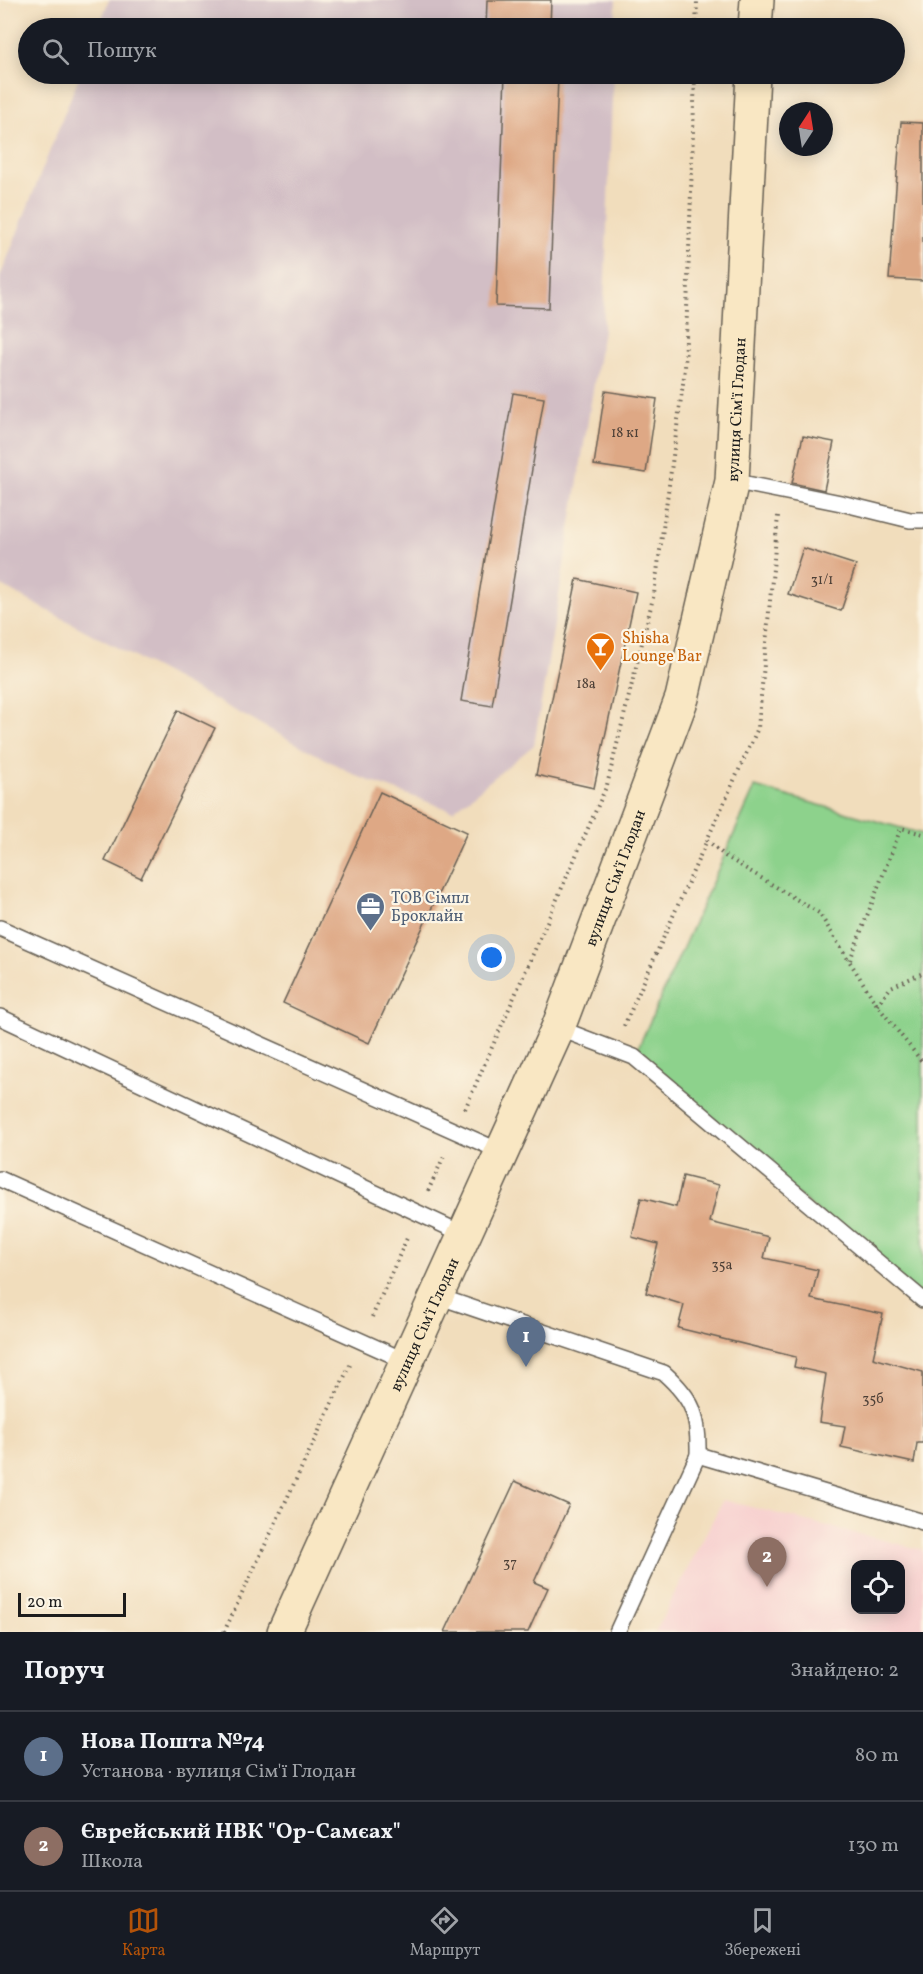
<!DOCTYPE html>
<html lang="uk">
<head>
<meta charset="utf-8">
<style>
  body { margin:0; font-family:Vollkorn,serif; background:#20242c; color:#f1f3f6 }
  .controls { position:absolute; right:18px; bottom:18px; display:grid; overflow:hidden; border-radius:12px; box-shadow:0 3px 15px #0003 }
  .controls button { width:54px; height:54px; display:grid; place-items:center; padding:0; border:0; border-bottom:2px solid #363941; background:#171b24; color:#f1f3f6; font:30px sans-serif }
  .compass { position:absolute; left:779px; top:102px; width:54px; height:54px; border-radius:50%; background:#171b24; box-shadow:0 3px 15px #0003; rotate:12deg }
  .scale { position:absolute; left:18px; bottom:15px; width:108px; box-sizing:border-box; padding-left:6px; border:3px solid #1c1c1c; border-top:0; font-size:16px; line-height:21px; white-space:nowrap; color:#1c1c1c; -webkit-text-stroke:4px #fcf5e5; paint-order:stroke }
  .you { position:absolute; left:492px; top:958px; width:21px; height:21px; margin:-15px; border:4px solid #fff; border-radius:50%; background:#1a73e8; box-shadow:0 0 0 9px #1a73e833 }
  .badge { display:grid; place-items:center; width:39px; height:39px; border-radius:50%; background:#b45309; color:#fff; font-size:20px; font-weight:700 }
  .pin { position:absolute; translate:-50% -50px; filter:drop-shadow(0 2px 3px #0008) }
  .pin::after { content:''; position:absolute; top:32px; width:21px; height:18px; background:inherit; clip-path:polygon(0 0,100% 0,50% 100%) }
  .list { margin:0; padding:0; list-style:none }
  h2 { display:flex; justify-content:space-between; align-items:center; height:78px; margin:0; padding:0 24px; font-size:26px }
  h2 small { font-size:20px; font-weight:400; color:#9ea1a6 }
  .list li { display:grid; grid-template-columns:39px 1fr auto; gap:18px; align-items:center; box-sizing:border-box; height:90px; padding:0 24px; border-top:2px solid #363941 }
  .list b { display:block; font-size:22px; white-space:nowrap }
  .list p { margin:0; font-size:20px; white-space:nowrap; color:#9ea1a6 }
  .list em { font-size:20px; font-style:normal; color:#9ea1a6 }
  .icon { flex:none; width:33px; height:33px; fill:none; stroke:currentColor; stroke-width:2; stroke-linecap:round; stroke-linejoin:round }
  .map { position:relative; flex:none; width:923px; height:1632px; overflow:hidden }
  .search { position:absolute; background:#171b24; box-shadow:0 3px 15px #0003; left:18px; right:18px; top:18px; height:66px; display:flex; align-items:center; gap:15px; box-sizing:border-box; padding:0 21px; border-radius:33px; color:#9ea1a6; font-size:22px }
  .sheet { height:258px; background:#171b24 }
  nav { display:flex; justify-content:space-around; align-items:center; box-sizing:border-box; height:84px; border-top:2px solid #363941; background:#171b24; font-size:16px; color:#9ea1a6 }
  nav a { display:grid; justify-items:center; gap:3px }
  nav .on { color:#b45309 }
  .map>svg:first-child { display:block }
</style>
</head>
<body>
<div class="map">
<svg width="923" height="1632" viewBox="0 0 923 1632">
  <rect width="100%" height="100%" fill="#fcf5e5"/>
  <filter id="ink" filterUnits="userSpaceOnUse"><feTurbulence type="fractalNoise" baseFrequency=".0167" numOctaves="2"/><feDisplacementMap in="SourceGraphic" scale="12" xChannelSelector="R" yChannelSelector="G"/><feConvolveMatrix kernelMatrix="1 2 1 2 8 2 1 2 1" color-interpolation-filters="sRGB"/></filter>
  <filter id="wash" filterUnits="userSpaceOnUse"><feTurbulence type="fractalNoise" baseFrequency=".008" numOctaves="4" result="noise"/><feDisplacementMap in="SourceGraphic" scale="24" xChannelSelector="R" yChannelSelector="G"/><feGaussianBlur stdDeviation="1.35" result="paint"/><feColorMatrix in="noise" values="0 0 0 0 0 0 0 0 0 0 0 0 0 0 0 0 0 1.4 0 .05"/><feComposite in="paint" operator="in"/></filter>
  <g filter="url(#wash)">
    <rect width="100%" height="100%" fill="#f1ddbc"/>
    <!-- built -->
    <path fill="#f7d0cf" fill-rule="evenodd" d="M 723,1500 L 923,1550 L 923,1632 L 655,1632 ZM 856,1564 L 900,1564 L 900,1610 L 856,1610 Z"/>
    <!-- industrial -->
    <g fill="#d2bec5">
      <polygon points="109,0 616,0 615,28 98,28"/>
      <polygon points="80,74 613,74 603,330 534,745 453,811 359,777 0,585 0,277"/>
    </g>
    <!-- green -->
    <polygon fill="#8dd28c" stroke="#547754" stroke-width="1.5" points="755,787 923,834 923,1300 634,1057"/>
    <g id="blocks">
      <!-- building -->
      <g fill="#dea885">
        <polygon points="487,0 551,0 550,28 486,28"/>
        <polygon points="505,74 548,74 548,78 558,78 549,308 496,306"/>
        <polygon points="901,122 923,123 923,281 889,279"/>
        <polygon points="605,391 657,399 646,473 594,465"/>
        <polygon points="513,393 544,398 492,706 461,701"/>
        <polygon points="803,436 834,442 824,490 792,483"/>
        <polygon points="803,548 856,565 841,611 788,594"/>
        <polygon points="577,579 636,592 594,788 536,775"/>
        <polygon points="178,710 215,728 141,878 105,861"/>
        <polygon points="380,792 467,832 369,1043 283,1003"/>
        <polygon points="683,1176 719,1185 710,1222 769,1237 764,1258 818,1270 811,1299 883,1314 873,1358 923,1372 923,1443 917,1443 914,1463 841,1447 845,1426 819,1422 826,1374 794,1367 796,1357 678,1328 684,1305 646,1293 658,1244 632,1237 641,1198 676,1207"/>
        <polygon points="515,1481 569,1505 534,1582 548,1588 528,1632 445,1632"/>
      </g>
    </g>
  </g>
  <g filter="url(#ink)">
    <use href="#blocks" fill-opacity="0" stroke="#676054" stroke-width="1.5"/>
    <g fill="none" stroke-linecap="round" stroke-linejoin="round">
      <defs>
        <g id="lane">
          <polyline points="732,481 841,503 910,520 923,520"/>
          <polyline points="0,928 502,1152"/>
          <polyline points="0,1017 465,1235"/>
          <polyline points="558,1028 634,1057 923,1300"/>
          <polyline points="0,1179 408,1362"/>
          <path d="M 437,1296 L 664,1373 C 693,1399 699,1415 698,1455 L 617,1632"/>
          <polyline points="698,1455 923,1522"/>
        </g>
        <g id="secondary">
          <polyline points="755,28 757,0"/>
          <path id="s1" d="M 284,1632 L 558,1028 L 682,698 L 732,481 L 753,74"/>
        </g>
      </defs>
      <!-- lane casing -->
      <use href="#lane" stroke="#676054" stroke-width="18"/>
      <!-- secondary casing -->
      <use href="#secondary" stroke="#676054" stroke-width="36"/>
      <!-- path -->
      <g stroke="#676054" stroke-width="4" stroke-dasharray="1.5 4.5" stroke-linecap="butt">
        <polyline points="696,28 697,0"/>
        <polyline points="778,516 758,728 707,840 725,856 819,913 877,1005 923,1063"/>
        <polyline points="850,960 901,828 923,834"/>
        <polyline points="877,1005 891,987 923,973"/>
        <polyline points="624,1026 707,840"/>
        <polyline points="465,1109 607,785 654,594 685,369 695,74"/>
        <polyline points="428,1191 445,1154"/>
        <polyline points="372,1317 408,1236"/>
        <polyline points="224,1632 350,1365"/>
      </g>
      <!-- lane -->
      <use href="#lane" stroke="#fff" stroke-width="15"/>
      <!-- secondary -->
      <use href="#secondary" stroke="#f9e7c3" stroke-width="33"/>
    </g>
  </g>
  <!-- icons -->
  <defs>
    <symbol id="bar-pin" viewBox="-11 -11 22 30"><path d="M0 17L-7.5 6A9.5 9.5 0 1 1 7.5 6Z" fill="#e8710a" stroke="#fcf5e5"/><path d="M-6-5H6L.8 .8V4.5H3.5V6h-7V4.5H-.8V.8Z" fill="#fff"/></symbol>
    <symbol id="office-pin" viewBox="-11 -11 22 30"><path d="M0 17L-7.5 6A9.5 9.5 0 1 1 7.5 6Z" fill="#5c6f8a" stroke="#fcf5e5"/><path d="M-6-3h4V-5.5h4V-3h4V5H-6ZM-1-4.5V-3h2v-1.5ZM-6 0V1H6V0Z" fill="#fff"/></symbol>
  </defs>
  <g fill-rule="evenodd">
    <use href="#bar-pin" x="584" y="630" width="33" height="45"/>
    <use href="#office-pin" x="354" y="890" width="33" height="45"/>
  </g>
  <g text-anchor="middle" stroke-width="4.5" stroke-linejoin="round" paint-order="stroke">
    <!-- number labels -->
    <g font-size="14" fill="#4c3f36">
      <text x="625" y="437">18 к1</text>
      <text x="822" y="584">31/1</text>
      <text x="586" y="688">18а</text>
      <text x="722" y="1269">35а</text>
      <text x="873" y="1403">35б</text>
      <text x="510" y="1567">37</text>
    </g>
    <!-- street labels -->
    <g font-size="16" fill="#1c1c1c" stroke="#fcf5e5">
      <text dy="6" stroke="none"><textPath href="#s1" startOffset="1310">вулиця Сім'ї Глодан</textPath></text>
      <text dy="6" stroke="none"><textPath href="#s1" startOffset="824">вулиця Сім'ї Глодан</textPath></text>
      <text dy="6" stroke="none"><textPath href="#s1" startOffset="338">вулиця Сім'ї Глодан</textPath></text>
    </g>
    <!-- food labels -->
    <g font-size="16" fill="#c56008" stroke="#fcf5e5" text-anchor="start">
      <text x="622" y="643">Shisha<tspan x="622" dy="18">Lounge Bar</tspan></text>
    </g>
    <!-- service labels -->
    <g font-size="16" fill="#4e5e75" stroke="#fcf5e5" text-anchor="start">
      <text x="391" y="903">ТОВ Сімпл<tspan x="391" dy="18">Броклайн</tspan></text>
    </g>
  </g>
</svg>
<div class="controls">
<button><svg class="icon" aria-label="locate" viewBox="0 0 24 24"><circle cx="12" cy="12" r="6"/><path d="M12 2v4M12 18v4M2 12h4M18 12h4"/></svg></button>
</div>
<svg class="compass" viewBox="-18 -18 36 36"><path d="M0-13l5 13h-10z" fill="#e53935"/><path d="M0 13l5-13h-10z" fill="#9ea1a6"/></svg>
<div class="scale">20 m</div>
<div class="you"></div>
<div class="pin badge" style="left:526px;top:1367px;background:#5c6f8a">1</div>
<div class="pin badge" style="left:767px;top:1587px;background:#8d6e63">2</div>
<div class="search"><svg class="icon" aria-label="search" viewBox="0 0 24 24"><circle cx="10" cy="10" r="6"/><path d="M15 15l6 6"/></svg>Пошук</div>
</div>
<section class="sheet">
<h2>Поруч<small>Знайдено: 2</small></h2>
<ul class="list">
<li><span class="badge" style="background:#5c6f8a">1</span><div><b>Нова Пошта №74</b><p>Установа · вулиця Сім'ї Глодан</p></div><em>80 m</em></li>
<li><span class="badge" style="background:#8d6e63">2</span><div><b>Єврейський НВК &quot;Ор-Самєах&quot;</b><p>Школа</p></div><em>130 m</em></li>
</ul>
</section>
<nav>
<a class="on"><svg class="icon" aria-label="map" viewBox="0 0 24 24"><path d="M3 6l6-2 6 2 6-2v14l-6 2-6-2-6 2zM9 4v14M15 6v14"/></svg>Карта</a>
<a><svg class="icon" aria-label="directions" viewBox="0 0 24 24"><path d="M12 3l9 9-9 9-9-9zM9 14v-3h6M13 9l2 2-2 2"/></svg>Маршрут</a>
<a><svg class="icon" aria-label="saved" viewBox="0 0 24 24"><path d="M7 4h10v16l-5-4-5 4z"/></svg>Збережені</a>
</nav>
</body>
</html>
